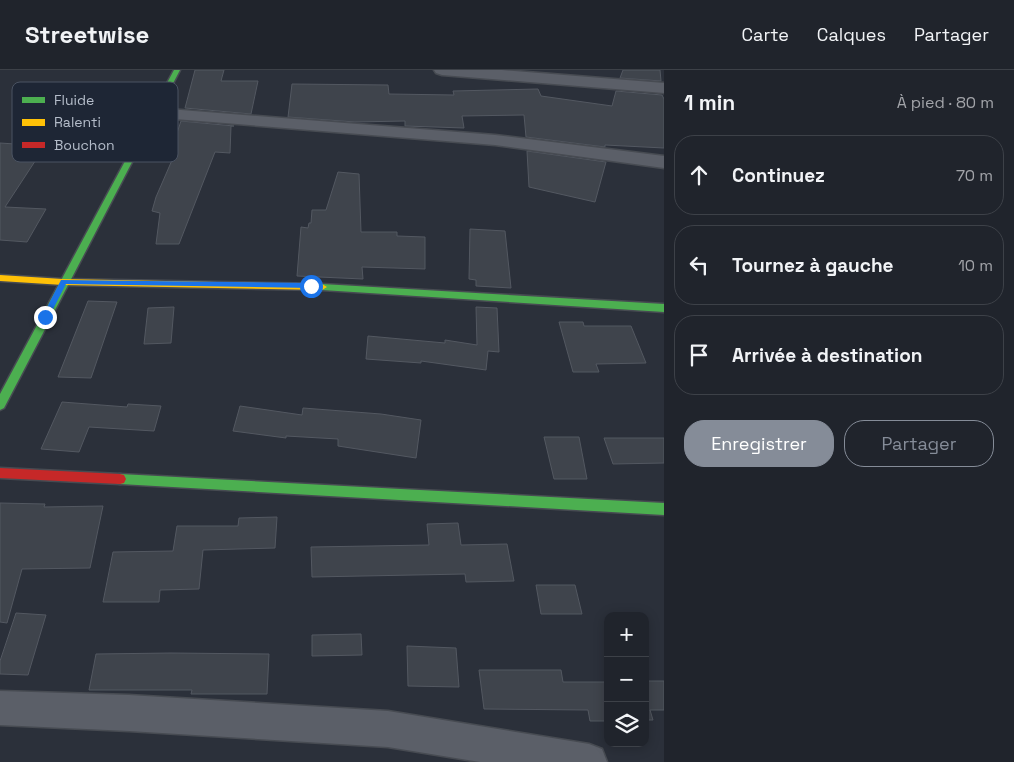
<!DOCTYPE html>
<html lang="fr">
<head>
<meta charset="utf-8">
<style>
  body { margin:0; font-family:"Space Grotesk",sans-serif; background:#282c34; color:#f1f3f6 }
  .controls { position:absolute; right:15px; bottom:15px; display:grid; overflow:hidden; border-radius:10px; box-shadow:0 2px 12px #0003 }
  .controls button { width:45px; height:45px; display:grid; place-items:center; padding:0; border:0; border-bottom:1px solid #3d4148; background:#20242c; color:#f1f3f6; font:25px sans-serif }
  .stop { position:absolute; width:15px; height:15px; margin:-11px; border:4px solid #1a73e8; border-radius:50%; background:#fff }
  .stop.end { background:#1a73e8; border-color:#fff; box-shadow:0 1px 5px #0008 }
  .list { margin:0; padding:0; list-style:none }
  h2 { display:flex; justify-content:space-between; align-items:center; height:65px; margin:0; padding:0 20px; font-size:21px }
  h2 small { font-size:16px; font-weight:400; color:#a2a4a9 }
  .list li { display:grid; grid-template-columns:32px 1fr auto; gap:15px; align-items:center; box-sizing:border-box; height:80px; margin:0 10px 10px; padding:0 10px; border:1px solid #3d4148; border-radius:20px }
  .list b { display:block; font-size:19px; white-space:nowrap }
  .list em { font-size:16px; font-style:normal; color:#a2a4a9 }
  .actions { display:flex; gap:10px; padding:15px 20px }
  .actions a { flex:1; padding:11px 0; border:1px solid #858c98; border-radius:20px; text-align:center; font-size:18px; color:#858c98 }
  .actions .main { background:#858c98; color:#fff }
  .icon { flex:none; width:28px; height:28px; fill:none; stroke:currentColor; stroke-width:2; stroke-linecap:round; stroke-linejoin:round }
  .map { position:relative; flex:none; width:664px; height:692px; overflow:hidden }
  header { display:flex; align-items:center; gap:30px; box-sizing:border-box; height:70px; padding:0 25px; background:#20242c; border-bottom:1px solid #3d4148 }
  header strong { font-size:24px }
  nav { display:flex; gap:28px; margin-inline-start:auto; font-size:18px }
  main { display:flex }
  aside { flex:1; background:#20242c }
  .map>svg:first-child { display:block }
</style>
</head>
<body>
<header>
<strong>Streetwise</strong>
<nav><a>Carte</a><a>Calques</a><a>Partager</a></nav>
</header>
<main>
<div class="map">
<svg width="664" height="692" viewBox="0 0 664 692">
  <rect width="100%" height="100%" fill="#2b303a"/>
  <!-- building -->
  <g fill="#3f444c" stroke="#535861">
    <polygon points="195,0 224,0 221,11 258,11 251,44 185,38"/>
    <polygon points="623,0 660,0 661,11 620,8"/>
    <polygon points="292,14 388,15 389,24 454,25 453,21 538,19 541,26 612,36 616,21 662,25 664,29 664,78 605,75 605,77 526,67 524,45 462,46 464,58 405,56 405,51 355,52 288,47"/>
    <polygon points="181,51 234,56 231,56 230,83 215,82 179,174 156,174 160,143 152,141 156,127 176,81 171,81"/>
    <polygon points="0,73 45,76 5,137 46,139 27,172 0,170"/>
    <polygon points="527,81 606,92 595,132 529,117"/>
    <polygon points="338,102 359,104 361,162 397,162 397,166 425,167 425,199 362,197 363,209 297,206 301,157 308,158 309,153 311,153 312,140 326,140"/>
    <polygon points="470,159 505,161 511,218 476,216 476,210 469,209"/>
    <polygon points="88,231 117,232 91,308 58,307"/>
    <polygon points="174,237 171,273 144,274 148,238"/>
    <polygon points="476,237 497,238 499,282 488,281 486,300 421,291 421,293 366,289 368,266 445,273 445,270 477,275"/>
    <polygon points="559,252 583,252 584,256 631,256 646,293 596,294 599,302 573,302"/>
    <polygon points="62,332 127,337 128,334 161,336 154,361 89,357 79,382 41,379"/>
    <polygon points="240,336 302,345 303,338 381,344 421,350 416,388 338,376 338,369 286,366 286,368 233,361"/>
    <polygon points="544,367 579,367 587,409 554,409"/>
    <polygon points="604,368 664,368 664,393 613,394"/>
    <polygon points="0,433 45,434 44,437 103,436 90,498 22,499 7,553 0,552"/>
    <polygon points="277,447 275,478 203,480 199,519 160,520 159,532 103,532 113,482 173,481 177,456 238,456 239,448"/>
    <polygon points="458,453 461,475 507,474 514,511 466,512 465,504 312,507 311,477 429,475 427,454"/>
    <polygon points="536,515 575,515 582,544 541,544"/>
    <polygon points="16,543 46,545 28,605 0,604 0,591"/>
    <polygon points="361,564 362,585 312,586 312,565"/>
    <polygon points="407,576 456,578 459,617 408,616"/>
    <polygon points="171,583 269,584 267,624 191,624 192,620 89,620 96,584"/>
    <polygon points="479,600 561,600 563,612 608,612 608,651 590,651 588,640 484,639"/>
    <polygon points="645,611 664,611 664,640 650,640 653,650 645,650"/>
  </g>
  <g fill="none" stroke-linecap="round" stroke-linejoin="round">
    <defs>
      <g id="street">
        <polygon points="434,0 502,0 664,13 664,23 442,5 436,3"/>
        <polygon points="156,38 495,65 664,86 664,98 495,75 150,47 147,43 150,39"/>
        <polygon points="0,621 129,625 388,641 589,674 602,679 607,692 480,692 388,677 129,661 0,655"/>
      </g>
      <g id="fast">
        <polygon points="174,0 180,0 4,338 0,340 0,324"/>
        <polygon points="322,214 664,234 664,242 322,220 317,217"/>
        <polygon points="120,404 664,433 664,445 120,414 116,413 114,409 116,405"/>
      </g>
      <polygon id="slow" points="0,205 63,209 322,214 327,217 322,220 63,215 0,211"/>
      <polygon id="jam" points="0,398 120,404 124,405 126,409 124,413 120,414 0,408"/>
    </defs>
    <!-- street casing -->
    <use href="#street" stroke="#474b52" stroke-width="3"/>
    <!-- fast casing -->
    <use href="#fast" stroke="#474b52" stroke-width="3"/>
    <!-- slow casing -->
    <use href="#slow" stroke="#474b52" stroke-width="3"/>
    <!-- jam casing -->
    <use href="#jam" stroke="#474b52" stroke-width="3"/>
    <!-- street -->
    <use href="#street" fill="#5b5f68" fill-rule="evenodd"/>
    <!-- fast -->
    <use href="#fast" fill="#4caf50" fill-rule="evenodd"/>
    <!-- slow -->
    <use href="#slow" fill="#ffc107" fill-rule="evenodd"/>
    <!-- jam -->
    <use href="#jam" fill="#c62828" fill-rule="evenodd"/>
  </g>
  <!-- route -->
  <polygon fill="#1a73e8" points="61,210 311,213 315,216 311,218 66,214 48,249 43,249 42,247"/>
  <!-- legend -->
  <rect x="12" y="12" width="166" height="80" rx="8" fill="#1e2635" stroke="#4b5362" stroke-width="1"/>
  <rect x="22" y="27" width="23" height="6" fill="#4caf50"/>
  <rect x="22" y="49" width="23" height="7" fill="#ffc107"/>
  <rect x="22" y="72" width="23" height="6" fill="#c62828"/>
  <g font-size="14" fill="#b5bdca">
    <text x="54" y="35">Fluide</text>
    <text x="54" y="57">Ralenti</text>
    <text x="54" y="80">Bouchon</text>
  </g>
</svg>
<div class="controls">
<button>+</button>
<button>−</button>
<button><svg class="icon" aria-label="layers" viewBox="0 0 24 24"><path d="M12 4l9 5-9 5-9-5zM3 14l9 5 9-5"/></svg></button>
</div>
<div class="stop" style="left:311px;top:216px"></div>
<div class="stop end" style="left:45px;top:247px"></div>
</div>
<aside>
<h2>1 min<small>À pied · 80 m</small></h2>
<ul class="list">
<li><svg class="icon" aria-label="ahead" viewBox="0 0 24 24"><path d="M12 20V5M6 11l6-6 6 6"/></svg><div><b>Continuez</b></div><em>70 m</em></li>
<li><svg class="icon" aria-label="left" viewBox="0 0 24 24"><path d="M17 20v-9H6M10 6l-5 5 5 5"/></svg><div><b>Tournez à gauche</b></div><em>10 m</em></li>
<li><svg class="icon" aria-label="arrive" viewBox="0 0 24 24"><path d="M6 21V4h12l-3 4 3 4H6"/></svg><div><b>Arrivée à destination</b></div></li>
</ul>
<div class="actions"><a class="main">Enregistrer</a><a>Partager</a></div>
</aside>
</main>
</body>
</html>
